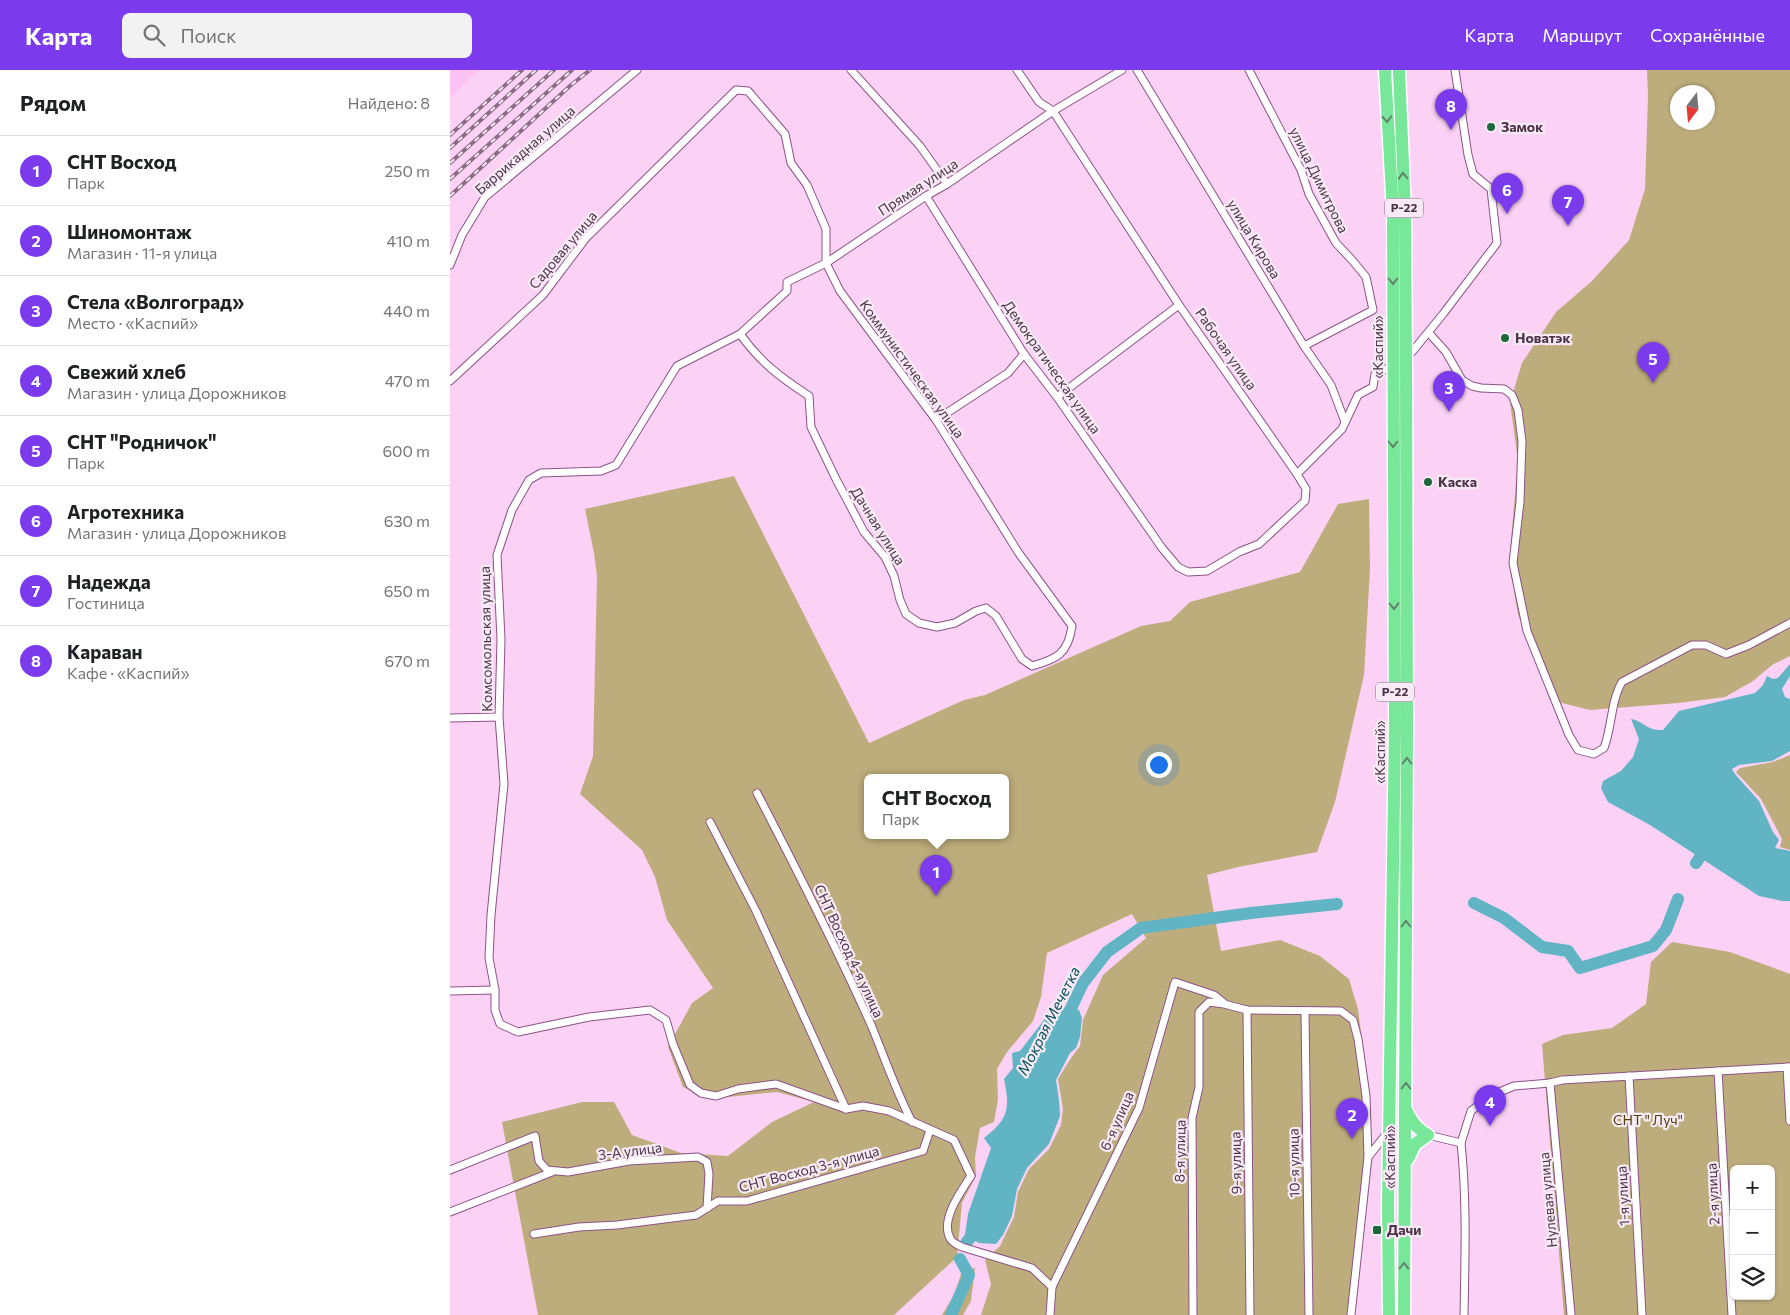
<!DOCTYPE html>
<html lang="ru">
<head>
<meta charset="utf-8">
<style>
  body { margin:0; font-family:Commissioner,sans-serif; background:#f2f2f2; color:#202124 }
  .controls { position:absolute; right:15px; bottom:15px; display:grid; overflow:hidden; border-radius:8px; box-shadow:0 1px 4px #0004 }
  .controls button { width:45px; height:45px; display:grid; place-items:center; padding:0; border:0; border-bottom:1px solid #e0e0e0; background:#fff; color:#202124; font:25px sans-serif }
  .compass { position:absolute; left:1220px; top:15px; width:45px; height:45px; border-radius:50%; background:#fff; box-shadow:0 1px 4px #0004; rotate:196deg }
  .you { position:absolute; left:708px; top:694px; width:18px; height:18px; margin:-12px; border:4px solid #fff; border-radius:50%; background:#1a73e8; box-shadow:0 0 0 8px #1a73e833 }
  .badge { display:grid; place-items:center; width:32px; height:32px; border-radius:50%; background:#7c3aed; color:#fff; font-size:16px; font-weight:700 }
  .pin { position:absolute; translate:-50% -41px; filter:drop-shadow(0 1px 2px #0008) }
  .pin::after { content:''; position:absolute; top:26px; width:18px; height:15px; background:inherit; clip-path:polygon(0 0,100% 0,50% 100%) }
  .popup { position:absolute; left:414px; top:704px; width:145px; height:65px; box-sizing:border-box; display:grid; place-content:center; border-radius:8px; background:#fff; filter:drop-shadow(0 1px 4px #0005); font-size:16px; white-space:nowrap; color:#757577 }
  .popup b { font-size:19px; color:#202124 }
  .popup::after { content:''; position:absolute; left:50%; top:100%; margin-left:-10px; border:10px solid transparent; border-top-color:#fff }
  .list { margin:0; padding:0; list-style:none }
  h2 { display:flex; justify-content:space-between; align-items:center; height:65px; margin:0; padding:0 20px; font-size:21px }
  h2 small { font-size:16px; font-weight:400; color:#757577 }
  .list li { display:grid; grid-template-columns:32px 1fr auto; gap:15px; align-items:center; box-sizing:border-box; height:70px; padding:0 20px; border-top:1px solid #e0e0e0 }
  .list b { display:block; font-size:19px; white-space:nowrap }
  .list p { margin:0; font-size:16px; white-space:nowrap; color:#757577 }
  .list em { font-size:16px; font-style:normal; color:#757577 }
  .icon { flex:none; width:28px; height:28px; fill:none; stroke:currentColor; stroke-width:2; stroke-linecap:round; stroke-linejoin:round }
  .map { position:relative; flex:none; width:1340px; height:1245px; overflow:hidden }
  header { display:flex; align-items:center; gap:30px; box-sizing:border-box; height:70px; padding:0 25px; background:#7c3aed; color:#fff }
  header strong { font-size:24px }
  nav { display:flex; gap:28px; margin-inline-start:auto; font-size:18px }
  .search { width:350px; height:45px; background:#f2f2f2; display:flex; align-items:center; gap:12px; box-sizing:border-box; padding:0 18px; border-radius:8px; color:#757577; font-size:19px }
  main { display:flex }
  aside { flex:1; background:#fff }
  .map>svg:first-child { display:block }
</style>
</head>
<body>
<header>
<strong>Карта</strong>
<div class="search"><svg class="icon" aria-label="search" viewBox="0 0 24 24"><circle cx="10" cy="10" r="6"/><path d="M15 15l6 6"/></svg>Поиск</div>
<nav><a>Карта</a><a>Маршрут</a><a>Сохранённые</a></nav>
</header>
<main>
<aside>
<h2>Рядом<small>Найдено: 8</small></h2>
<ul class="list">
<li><span class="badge">1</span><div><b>СНТ Восход</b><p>Парк</p></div><em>250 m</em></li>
<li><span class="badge">2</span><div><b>Шиномонтаж</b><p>Магазин · 11-я улица</p></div><em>410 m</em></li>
<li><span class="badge">3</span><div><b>Стела «Волгоград»</b><p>Место · «Каспий»</p></div><em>440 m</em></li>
<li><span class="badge">4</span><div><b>Свежий хлеб</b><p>Магазин · улица Дорожников</p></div><em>470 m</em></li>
<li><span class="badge">5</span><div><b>СНТ &quot;Родничок&quot;</b><p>Парк</p></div><em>600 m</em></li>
<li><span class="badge">6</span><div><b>Агротехника</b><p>Магазин · улица Дорожников</p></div><em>630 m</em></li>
<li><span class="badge">7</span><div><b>Надежда</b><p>Гостиница</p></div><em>650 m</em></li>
<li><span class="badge">8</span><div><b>Караван</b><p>Кафе · «Каспий»</p></div><em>670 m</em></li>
</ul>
</aside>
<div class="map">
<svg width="1340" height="1245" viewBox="0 0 1340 1245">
  <rect width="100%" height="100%" fill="#fbd2f5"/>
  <!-- built -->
  <polygon fill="#fdc2f4" points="0,0 29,0 0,28"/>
  <!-- green -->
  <g fill="#bead7c" fill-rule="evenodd">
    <path d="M 1197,0 L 1340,0 L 1340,586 L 1322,595 L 1303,611 L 1275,627 L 1228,633 L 1140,640 L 1100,630 L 1068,544 L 1059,493 L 1068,391 L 1060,332 L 1072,293 L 1106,242 L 1142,211 L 1179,170 L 1195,119 L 1198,26 ZM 1228,22 L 1258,22 L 1258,52 L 1228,52 Z"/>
    <path d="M 284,406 L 419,673 L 514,630 L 535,625 L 691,556 L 720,551 L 740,532 L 850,502 L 888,434 L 919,429 L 920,499 L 914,605 L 885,732 L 867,782 L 788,797 L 757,805 L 771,881 L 830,870 L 870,886 L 899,909 L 908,939 L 919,1024 L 921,1088 L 902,1245 L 531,1245 L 541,1214 L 535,1190 L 550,1176 L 564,1147 L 568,1122 L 579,1099 L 599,1079 L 611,1055 L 613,1039 L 608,1009 L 621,988 L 630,976 L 633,950 L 653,905 L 696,868 L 682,844 L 597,883 L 591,927 L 583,951 L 557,982 L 547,999 L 548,1029 L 544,1052 L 530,1058 L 525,1087 L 526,1106 L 512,1133 L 507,1187 L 444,1245 L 88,1245 L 52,1052 L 132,1032 L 164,1032 L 182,1065 L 231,1083 L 278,1086 L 322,1052 L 364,1032 L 327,1022 L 258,1029 L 233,1017 L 218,977 L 242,933 L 263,918 L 217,850 L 205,807 L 192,780 L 130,724 L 143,686 L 147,506 L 144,483 L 135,439 ZM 417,707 L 555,707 L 555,765 L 417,765 Z"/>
    <polygon points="1340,685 1340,780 1330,777 1332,769 1311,729 1286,702 1290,698 1323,692"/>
    <path d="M 1222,872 L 1280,882 L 1340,904 L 1340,1245 L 1114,1245 L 1092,974 L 1113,965 L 1162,958 L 1196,934 L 1201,892 ZM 1284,1099 L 1321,1099 L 1321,1226 L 1284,1226 Z"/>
    <polygon points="525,1198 521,1231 513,1245 492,1245 504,1225 512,1201"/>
  </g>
  <!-- water -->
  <g fill="#60b4c4">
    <path d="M 1340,594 L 1340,606 L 1332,619 L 1335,627 L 1340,629 L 1340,681 L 1322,691 L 1289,695 L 1282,699 L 1285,704 L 1309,731 L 1323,762 L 1329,770 L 1325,778 L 1340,781 L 1340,831 L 1332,831 L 1309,826 L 1200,755 L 1158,732 L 1151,718 L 1153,711 L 1171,701 L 1183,687 L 1189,669 L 1181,649 C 1195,652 1197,661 1213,660 L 1229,641 L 1305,623 L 1313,615 L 1317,606 L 1323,609 L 1328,608 Z"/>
    <path d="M 616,937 L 629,940 L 632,948 L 630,967 L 626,978 L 620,983 L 606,1010 L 609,1030 L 610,1046 L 599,1074 L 577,1098 L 567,1119 L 562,1146 L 553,1165 L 546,1174 L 529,1173 L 515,1165 L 518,1144 L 541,1078 L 534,1068 C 559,1049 560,1038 554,1009 L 563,998 L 562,983 L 570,981 L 601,941 Z"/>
  </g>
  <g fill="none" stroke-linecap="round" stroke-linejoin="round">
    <!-- river -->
    <g stroke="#60b4c4" stroke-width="12">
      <polyline points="1246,793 1250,787 1256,773"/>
      <polyline points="1024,833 1054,848 1092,877 1118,881 1130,898 1203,876 1216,860 1228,829"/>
      <polyline points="614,953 633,913 657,882 691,858 801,843 887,834"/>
      <polyline points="516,1173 530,1155"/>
      <polyline points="501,1245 519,1205 510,1189"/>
    </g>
    <defs>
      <g id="street">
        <polyline points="401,0 470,76 497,114"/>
        <polyline points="687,0 854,276 881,315 895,352"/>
        <polyline points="799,0 851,100 859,124 886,173 902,190 916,207 923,240 854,276"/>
        <polyline points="476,126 574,284 607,327 712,478 728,497 738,502 757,501 789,482 809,474 855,431 856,419 847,404 729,235 603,41 589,32 567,0"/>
        <polyline points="0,195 12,165 35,127 187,0"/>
        <path d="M 979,263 L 996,282 L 1012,310 L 1022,316 L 1031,318 L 1054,319 L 1062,325 L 1068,340 L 1072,371 L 1070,432 L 1063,493 L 1077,561 L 1119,665 L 1128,680 L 1144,684 L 1154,678 C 1162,657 1161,630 1172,612 L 1242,575 L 1256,575 L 1276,584 L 1299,575 L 1340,553"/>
        <polyline points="956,281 962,282 993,244 1047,173 1041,119 1023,104 1018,85 1005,0"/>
        <path d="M 0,311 L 93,225 L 136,168 L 286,20 L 298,21 L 335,64 L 341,93 L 357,115 L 376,159 L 376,193 L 390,221 L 486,350 L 568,482 L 622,556 C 618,584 607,589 582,596 L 572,589 L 546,546 L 536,538 L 526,541 L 505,553 L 487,557 L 469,553 L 456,544 L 450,530 L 444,506 L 435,487 L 414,462 L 386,409 L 361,357 L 359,326 C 330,307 311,293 290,264"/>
        <polyline points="607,327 729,235"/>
        <polyline points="486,350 558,303 574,284"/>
        <polyline points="847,404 892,359 908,325 923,317 925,304 943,296"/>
        <polyline points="0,648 49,647"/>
        <path d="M 307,723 C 347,800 387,878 422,957 C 435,989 446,1021 462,1052"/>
        <polyline points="260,752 306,841 396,1039"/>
        <polyline points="0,921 45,920"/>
        <polyline points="797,940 800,1245"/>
        <polyline points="855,941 859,1245"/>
        <polyline points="1337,997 1340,1051"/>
        <polyline points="1268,1001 1282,1245"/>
        <polyline points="1179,1006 1192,1245"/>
        <polyline points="1100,1013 1121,1245"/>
        <polyline points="978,1065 1011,1073 1021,1041 1040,1026 1064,1016 1100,1013 1112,1010 1340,997"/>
        <path d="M 1011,1073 C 1017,1130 1015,1188 1014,1245"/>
        <polyline points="918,1087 938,1062"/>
        <polyline points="0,1100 85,1066 89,1091 97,1100 118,1102 179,1091 248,1087 257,1092 259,1104 257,1138"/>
        <polyline points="0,1142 102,1102"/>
        <polyline points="84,1164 129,1157 167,1155 246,1145 268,1131 297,1131 473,1081 480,1060"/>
        <path d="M 602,1217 L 582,1198 L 512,1177 C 508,1175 502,1173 500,1168 C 490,1150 511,1121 521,1106 L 504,1070 L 439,1041 L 413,1036 L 396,1039 L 326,1014 L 288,1019 L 266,1026 L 251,1023 L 240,1015 L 223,974 L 216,950 L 200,940 L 139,947 L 68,962 L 50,954 L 45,940 L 45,920 L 39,888 L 41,845 L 54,714 L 49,647 L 51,569 L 47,485 L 62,440 L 79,410 L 91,403 L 151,401 L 166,395 L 227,296 L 290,264 L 337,221 L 337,212 L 376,193 L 476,126 L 497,114 L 603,41 L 672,0"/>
        <polyline points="600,1245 602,1217 689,1038 725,912 764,925 774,933"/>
        <polyline points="743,1245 742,1048 749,1017 749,942 759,932 774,934 797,940 891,941 903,950 908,969 916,1026 918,1087 901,1245"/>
      </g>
      <g id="highway">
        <polyline points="935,0 943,142 945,657 938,1135 939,1245"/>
        <polyline points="949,0 955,142 956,294 957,657 954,1245"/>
        <path d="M 956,1040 C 962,1052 967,1059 978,1065 L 965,1074 L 958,1089"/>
      </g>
    </defs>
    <!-- street casing -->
    <use href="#street" stroke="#8d5286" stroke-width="9"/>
    <!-- highway casing -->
    <use href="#highway" stroke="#fff" stroke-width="15"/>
    <!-- street -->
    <use href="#street" stroke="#fff" stroke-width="7"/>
    <!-- highway -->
    <use href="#highway" stroke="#79e799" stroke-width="12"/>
    <defs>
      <g id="rail">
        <polyline points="0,65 72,0"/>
        <polyline points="0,78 86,0"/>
        <polyline points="0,93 104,0"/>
        <polyline points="0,109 122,0"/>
        <polyline points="0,126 121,15 140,0"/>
      </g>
    </defs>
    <!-- rail casing -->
    <use href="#rail" stroke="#8c6c87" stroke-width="4"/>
    <!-- rail -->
    <use href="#rail" stroke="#f7eaf5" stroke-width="2" stroke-dasharray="5.5" stroke-linecap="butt"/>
  </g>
  <!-- one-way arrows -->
  <defs><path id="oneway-chevron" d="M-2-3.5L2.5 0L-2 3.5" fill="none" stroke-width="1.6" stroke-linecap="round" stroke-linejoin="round" transform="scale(1.25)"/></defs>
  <g stroke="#61836d">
    <use href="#oneway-chevron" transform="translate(937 49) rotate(87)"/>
    <use href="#oneway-chevron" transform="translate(953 106) rotate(-92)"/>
    <use href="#oneway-chevron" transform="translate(943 211) rotate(90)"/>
    <use href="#oneway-chevron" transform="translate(943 374) rotate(90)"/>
    <use href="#oneway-chevron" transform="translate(944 536) rotate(89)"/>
    <use href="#oneway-chevron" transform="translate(957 691) rotate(-90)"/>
    <use href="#oneway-chevron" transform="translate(956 854) rotate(-90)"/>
    <use href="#oneway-chevron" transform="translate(956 1016) rotate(-90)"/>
    <use href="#oneway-chevron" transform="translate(954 1196) rotate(-89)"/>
  </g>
  <!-- markers -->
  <g fill="#1b6938" stroke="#f7eaf5" stroke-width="2">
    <circle cx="1041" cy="57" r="5"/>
    <circle cx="1055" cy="268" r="5"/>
    <circle cx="978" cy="412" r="5"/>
    <rect x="922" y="1155" width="10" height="10" rx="2.5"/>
  </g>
  <g text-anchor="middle" stroke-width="4.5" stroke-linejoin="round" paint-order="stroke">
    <!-- shield labels -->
    <g fill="#f7eaf5" stroke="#80697d" stroke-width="1">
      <rect x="935" y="128.5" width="38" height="19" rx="4"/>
      <rect x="926" y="612.5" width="38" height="19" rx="4"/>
    </g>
    <g font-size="12" font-weight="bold" fill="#4d3249">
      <text x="954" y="142">Р-22</text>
      <text x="945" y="626">Р-22</text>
    </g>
    <!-- poi labels -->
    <g font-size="14" font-weight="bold" fill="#4d3249" stroke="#f7eaf5" text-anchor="start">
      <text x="1051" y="62">Замок</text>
      <text x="1065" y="273">Новатэк</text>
      <text x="988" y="417">Каска</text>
      <text x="937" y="1165">Дачи</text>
    </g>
    <!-- street labels -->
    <g font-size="14" fill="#4d3249" stroke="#f7eaf5">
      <text transform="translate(75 80) rotate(-41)" y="5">Баррикадная улица</text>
      <text transform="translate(869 110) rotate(64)" y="5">улица Димитрова</text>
      <text transform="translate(468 117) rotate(-33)" y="5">Прямая улица</text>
      <text transform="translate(804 169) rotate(59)" y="5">улица Кирова</text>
      <text transform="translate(113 180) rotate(-50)" y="5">Садовая улица</text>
      <text transform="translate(928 277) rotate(-90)" y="5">«Каспий»</text>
      <text transform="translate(776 279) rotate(55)" y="5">Рабочая улица</text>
      <text transform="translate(602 297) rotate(55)" y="5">Демократическая улица</text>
      <text transform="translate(462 299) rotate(54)" y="5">Коммунистическая улица</text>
      <text transform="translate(428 456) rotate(58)" y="5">Дачная улица</text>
      <text transform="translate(36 569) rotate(-91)" y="5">Комсомольская улица</text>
      <text transform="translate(930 682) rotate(-90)" y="5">«Каспий»</text>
      <text transform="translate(399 881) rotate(65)" y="5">СНТ Восход 4-я улица</text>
      <text transform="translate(667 1051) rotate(-66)" y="5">6-я улица</text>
      <text transform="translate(180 1081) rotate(-7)" y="5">3-А улица</text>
      <text transform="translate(730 1081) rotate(-89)" y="5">8-я улица</text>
      <text transform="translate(940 1087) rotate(-90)" y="5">«Каспий»</text>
      <text transform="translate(786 1093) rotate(-91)" y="5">9-я улица</text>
      <text transform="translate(844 1093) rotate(-91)" y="5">10-я улица</text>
      <text transform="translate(359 1099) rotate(-15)" y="5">СНТ Восход 3-я улица</text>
      <text transform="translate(1263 1124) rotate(-93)" y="5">2-я улица</text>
      <text transform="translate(1173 1126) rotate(-93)" y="5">1-я улица</text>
      <text transform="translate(1098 1130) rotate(-95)" y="5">Нулевая улица</text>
    </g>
    <!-- park labels -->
    <g font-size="14" fill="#4c3d0a" stroke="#f7eaf5">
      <text x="1198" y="1055">СНТ " Луч"</text>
    </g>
    <!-- water labels -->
    <g font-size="15" font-style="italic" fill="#00505b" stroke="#f7eaf5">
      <text transform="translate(599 951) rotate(-63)" y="5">Мокрая Мечетка</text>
    </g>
  </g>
</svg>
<div class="controls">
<button>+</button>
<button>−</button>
<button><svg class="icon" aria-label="layers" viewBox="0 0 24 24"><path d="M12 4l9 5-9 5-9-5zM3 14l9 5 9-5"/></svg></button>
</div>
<svg class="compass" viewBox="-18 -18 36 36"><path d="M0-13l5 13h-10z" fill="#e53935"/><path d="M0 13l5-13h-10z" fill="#757577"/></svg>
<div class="you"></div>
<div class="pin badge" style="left:486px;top:826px">1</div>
<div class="popup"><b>СНТ Восход</b>Парк</div>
<div class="pin badge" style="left:902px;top:1069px">2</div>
<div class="pin badge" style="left:999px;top:342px">3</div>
<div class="pin badge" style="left:1040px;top:1056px">4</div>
<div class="pin badge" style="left:1203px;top:313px">5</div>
<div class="pin badge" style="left:1057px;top:144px">6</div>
<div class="pin badge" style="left:1118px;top:156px">7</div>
<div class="pin badge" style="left:1001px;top:60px">8</div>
</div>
</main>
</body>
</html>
